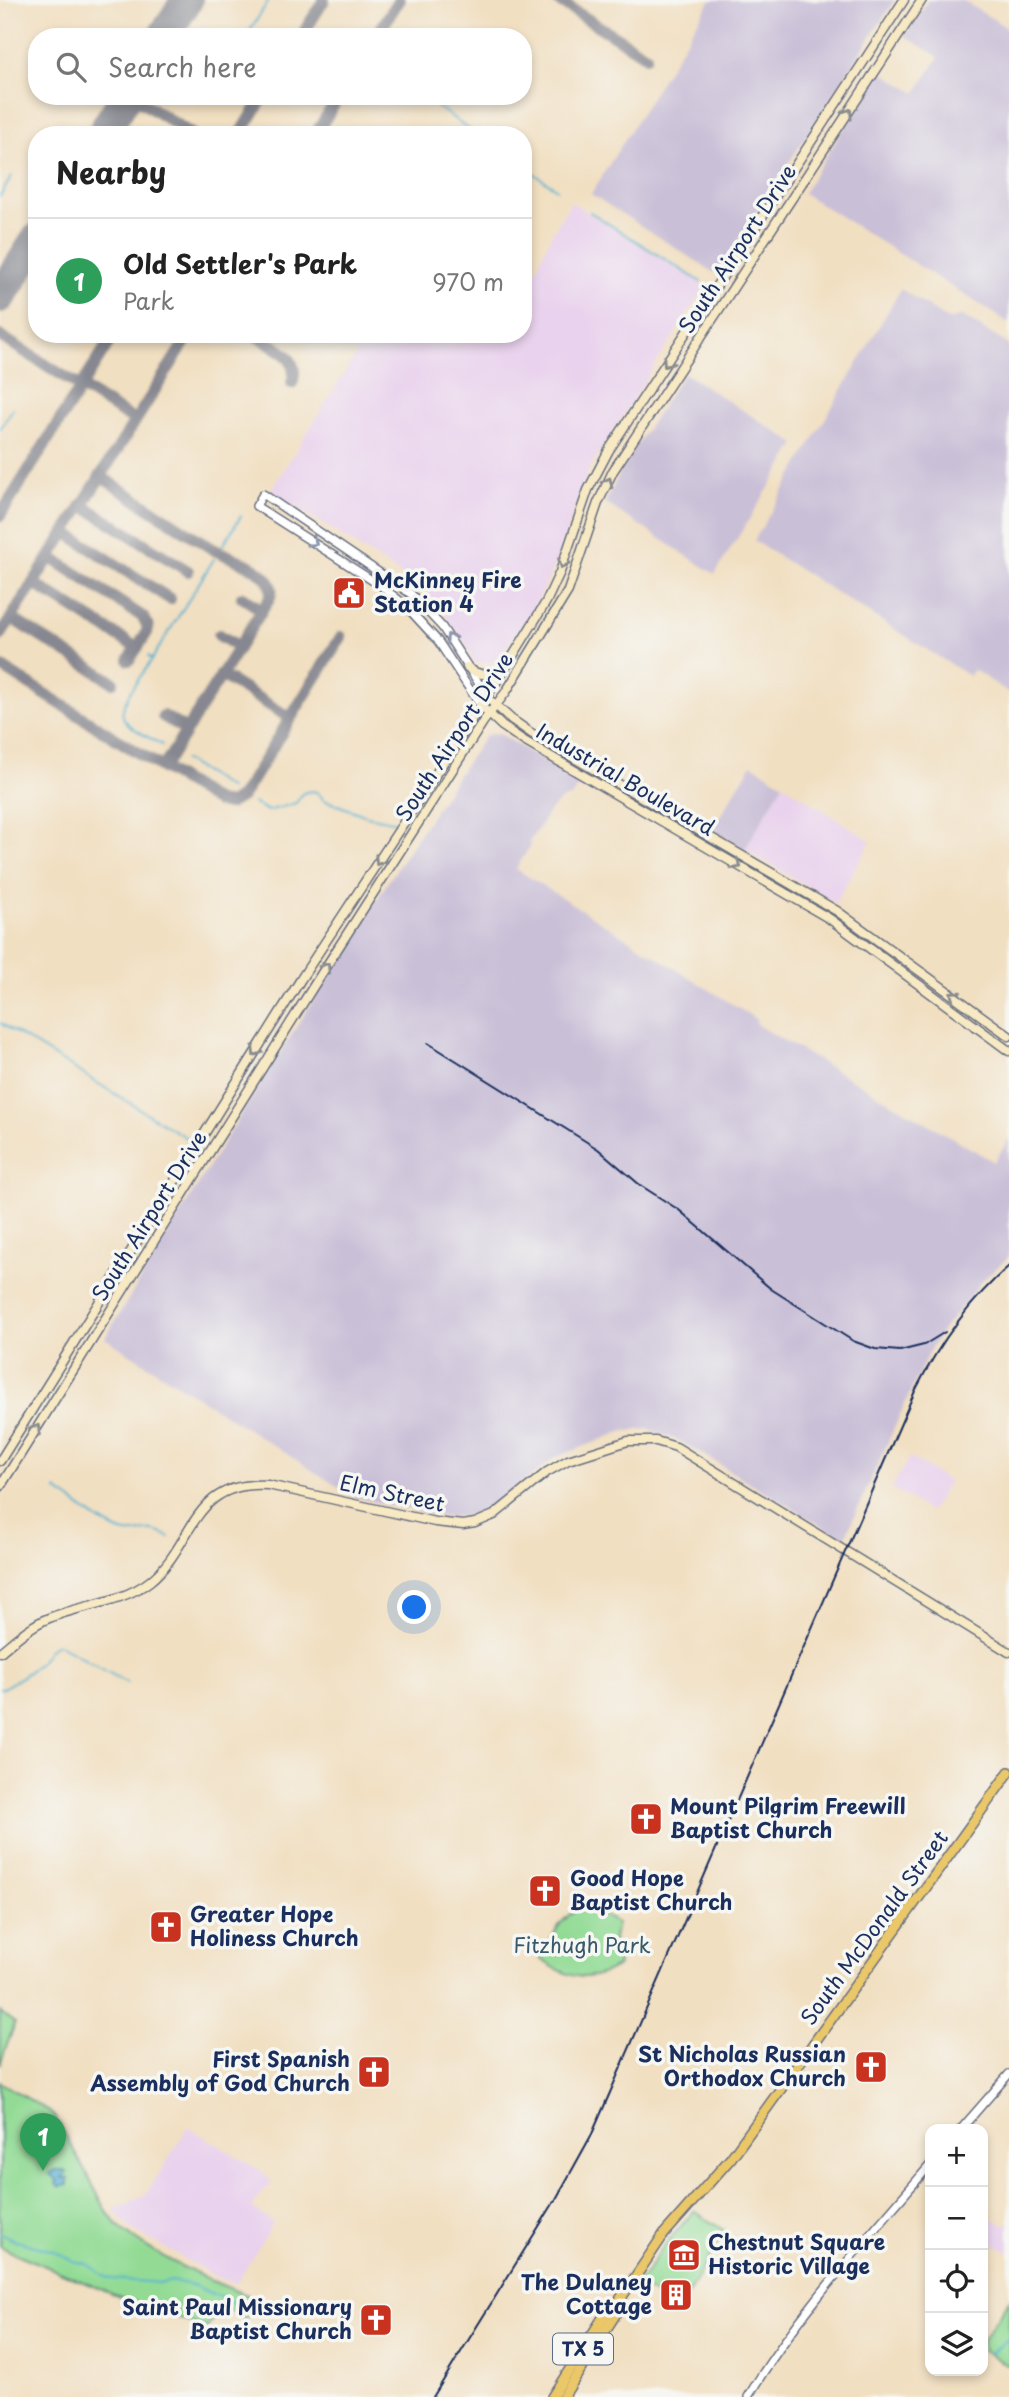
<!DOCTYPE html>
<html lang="en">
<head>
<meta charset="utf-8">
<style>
  body { margin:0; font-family:"Playpen Sans",sans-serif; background:#f2f2f2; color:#222 }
  .controls { position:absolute; right:21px; bottom:21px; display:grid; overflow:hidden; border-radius:14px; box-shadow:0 4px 10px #0003 }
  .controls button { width:63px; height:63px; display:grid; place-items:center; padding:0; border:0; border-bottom:2px solid #e0e0e0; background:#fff; color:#222; font:35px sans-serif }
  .you { position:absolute; left:415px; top:1608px; width:24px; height:24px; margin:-18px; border:5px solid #fff; border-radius:50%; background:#1a73e8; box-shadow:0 0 0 10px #1a73e833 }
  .badge { display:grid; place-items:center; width:46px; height:46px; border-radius:50%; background:#c8321e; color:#fff; font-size:23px; font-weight:700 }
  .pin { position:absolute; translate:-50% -58px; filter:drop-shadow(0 2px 4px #0008) }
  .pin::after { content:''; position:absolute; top:37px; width:24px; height:21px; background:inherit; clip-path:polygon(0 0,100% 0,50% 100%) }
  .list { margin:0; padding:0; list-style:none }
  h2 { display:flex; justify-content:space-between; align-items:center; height:91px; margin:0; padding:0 28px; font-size:30px }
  h2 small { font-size:23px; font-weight:400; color:#767676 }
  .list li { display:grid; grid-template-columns:46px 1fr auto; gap:21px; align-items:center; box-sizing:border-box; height:126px; padding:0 28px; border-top:2px solid #e0e0e0 }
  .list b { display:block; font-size:26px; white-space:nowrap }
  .list p { margin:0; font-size:23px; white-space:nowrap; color:#767676 }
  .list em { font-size:23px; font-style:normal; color:#767676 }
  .icon { flex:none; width:38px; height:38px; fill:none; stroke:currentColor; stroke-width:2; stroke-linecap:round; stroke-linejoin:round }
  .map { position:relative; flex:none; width:1009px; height:2397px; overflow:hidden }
  .search { position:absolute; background:#fff; box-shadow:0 4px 10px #0003; left:28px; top:28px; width:504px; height:77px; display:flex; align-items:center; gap:18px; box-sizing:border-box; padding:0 24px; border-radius:28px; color:#767676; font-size:26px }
  .panel { position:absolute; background:#fff; box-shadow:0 4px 10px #0003; left:28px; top:126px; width:504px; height:217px; border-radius:28px }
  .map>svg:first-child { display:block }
</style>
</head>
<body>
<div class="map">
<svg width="1009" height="2397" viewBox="0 0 1009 2397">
  <rect width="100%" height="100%" fill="#f6f6f2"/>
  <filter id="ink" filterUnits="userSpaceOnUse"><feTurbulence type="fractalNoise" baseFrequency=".0143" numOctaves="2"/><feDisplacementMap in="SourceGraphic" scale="14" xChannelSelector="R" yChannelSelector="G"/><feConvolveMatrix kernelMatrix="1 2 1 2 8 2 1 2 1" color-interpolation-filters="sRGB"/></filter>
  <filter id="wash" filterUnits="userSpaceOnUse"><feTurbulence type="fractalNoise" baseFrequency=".00686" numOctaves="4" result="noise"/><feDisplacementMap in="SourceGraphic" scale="28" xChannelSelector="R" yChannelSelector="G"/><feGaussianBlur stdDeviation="1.57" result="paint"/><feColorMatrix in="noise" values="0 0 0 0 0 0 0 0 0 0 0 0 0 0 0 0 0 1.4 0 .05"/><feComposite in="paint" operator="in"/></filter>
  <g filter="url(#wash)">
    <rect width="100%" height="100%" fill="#f1dfc1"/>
    <!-- built -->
    <g fill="#e9d2ed">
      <polygon points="571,202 705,286 589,469 556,562 540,597 511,641 494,662 476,664 461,636 422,588 271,490 369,334 523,334 524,313 531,282 550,237"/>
      <polygon points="783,784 871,841 835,903 745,849"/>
      <polygon points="910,1457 949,1482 930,1512 891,1488"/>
      <polygon points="188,2127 263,2172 273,2184 263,2190 252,2208 273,2223 236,2284 214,2276 135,2231 115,2213 116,2208 142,2197 149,2190"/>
      <polygon points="992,2218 1005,2226 1009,2221 1009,2253 983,2237"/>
    </g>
    <!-- industrial -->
    <g fill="#c9bfd7">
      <polygon points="711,0 895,0 718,271 713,272 591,194"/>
      <polygon points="928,0 962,0 1009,29 1009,323 803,193 880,71 916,93 939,57 905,36"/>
      <polygon points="901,289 948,320 962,316 1009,345 1009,693 973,669 969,676 754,541"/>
      <polygon points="684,373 796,444 715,574 605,503 626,461"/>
      <polygon points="499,733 580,784 572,796 561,800 551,809 529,842 531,844 516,869 756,1019 757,1025 994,1162 1009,1139 1009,1257 983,1280 945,1327 929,1351 844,1539 682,1442 648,1429 624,1431 554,1458 495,1506 472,1516 443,1517 354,1497 105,1338 220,1148 325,982 326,977 368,917 371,908 462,769 486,735"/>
      <polygon points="752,764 783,784 745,849 712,829"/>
    </g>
    <!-- green -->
    <g fill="#93db95" stroke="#57857a" stroke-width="2">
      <path d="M 581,1903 L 617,1923 L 614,1938 L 618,1966 C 588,1985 567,1977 540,1959 L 559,1925 Z"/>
      <polygon points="0,2012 15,2023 0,2064"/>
      <path d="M 0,2082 L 47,2110 L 56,2118 L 109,2215 C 131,2247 218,2285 255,2298 L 255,2305 L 245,2319 L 222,2305 L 207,2328 L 112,2294 L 0,2247 Z"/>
      <polygon points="694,2211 725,2231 679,2309 638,2285 662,2248"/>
      <polygon points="1009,2300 1009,2366 983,2351 983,2339"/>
    </g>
    <!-- water -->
    <polygon fill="#53b0d1" stroke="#377098" stroke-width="2" points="55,2170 62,2170 66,2172 62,2178 68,2178 68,2185 60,2187 56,2184 58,2181 50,2174"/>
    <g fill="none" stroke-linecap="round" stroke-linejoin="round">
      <!-- stream -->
      <g stroke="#53b0d1" stroke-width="2">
        <polyline points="246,37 269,0"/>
        <polyline points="422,96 477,135"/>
        <polyline points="523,166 557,189"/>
        <polyline points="0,196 12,176"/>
        <polyline points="590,212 701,282"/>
        <polyline points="0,429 14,407"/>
        <polyline points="223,545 241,516"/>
        <path d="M 148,656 L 152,660 C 144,672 116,706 124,719 C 129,728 152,739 162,745"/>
        <polyline points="152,659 214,559"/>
        <polyline points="184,760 230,789"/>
        <polyline points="253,803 268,811 296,803 303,793 311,791 317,792 324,800 367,816 397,822"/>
        <polyline points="0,1023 193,1142"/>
        <path d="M 56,1490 C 76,1503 100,1524 122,1532 C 140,1538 145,1523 169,1537"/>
        <path d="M 0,1688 L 4,1688 C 15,1680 29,1673 38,1664 C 46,1657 47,1646 58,1644 L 127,1683"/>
        <polyline points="0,2233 16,2241 54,2251 73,2261 87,2264 106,2277 112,2279 160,2283 171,2281 193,2285 240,2306 254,2299"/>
        <polyline points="990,2354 1009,2338"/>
      </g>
      <!-- taxiway -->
      <g stroke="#868790" stroke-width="12">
        <polyline points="557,0 646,56"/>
        <polyline points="301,37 324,0"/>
        <polyline points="376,37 399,0"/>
        <polyline points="132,96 193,135"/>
        <polyline points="240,135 264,96"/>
        <polyline points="315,135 339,96"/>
        <path d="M 253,334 C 272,346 302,356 292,383"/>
        <polyline points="0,336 135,421"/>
        <path d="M 100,476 L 213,549 C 229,558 283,572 269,599 L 163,768"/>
        <polyline points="82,505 188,571"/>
        <polyline points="0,516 114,334"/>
        <polyline points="65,532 170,599"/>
        <polyline points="33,583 137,648 146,634 148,627 143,617 50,557"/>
        <polyline points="242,597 262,610"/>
        <polyline points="11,618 113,682"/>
        <polyline points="219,635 239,647"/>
        <polyline points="0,636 190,334"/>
        <polyline points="129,660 137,648"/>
        <polyline points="0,666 217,802 229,804 242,796 341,637"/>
        <polyline points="221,675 290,718"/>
        <polyline points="163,716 186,730"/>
      </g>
      <!-- runway -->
      <g stroke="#868790" stroke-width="32">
        <polyline points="163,37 187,0"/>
        <polyline points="102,135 126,96"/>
        <polyline points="0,297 37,239"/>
      </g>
    </g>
  </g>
  <g filter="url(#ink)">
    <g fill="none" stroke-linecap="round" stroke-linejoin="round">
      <defs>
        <g id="tertiary">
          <polyline points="480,705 438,641 404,604 381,586 256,506 263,494 411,594 442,627 487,696"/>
          <polyline points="961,2129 1009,2074"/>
          <path d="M 748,2397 C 797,2314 868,2238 930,2165"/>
        </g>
        <g id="secondary">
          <path d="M 467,667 C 479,677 490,676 503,668"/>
          <polyline points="492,702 511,719 531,733 837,911 1009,1036"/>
          <polyline points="480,705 502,726 524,741 830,919 1009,1051"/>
          <polyline points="0,1461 301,979 508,664 546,602 560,572 588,490 609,450 904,0"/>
          <polyline points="0,1487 313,987 483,722 506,692 568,591 598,503 613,471 922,0"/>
          <path d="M 0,1652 C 15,1640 31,1625 49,1618 C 81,1605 122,1603 150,1581 C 195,1545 190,1480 268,1485 L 435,1522 L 463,1525 L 475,1523 L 494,1515 L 547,1472 L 568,1460 L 628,1441 L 656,1441 L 676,1447 L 1009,1652"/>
        </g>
        <g id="primary">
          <polyline points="552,2397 608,2310 617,2304 664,2234 731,2158 1009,1772"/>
          <polyline points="563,2397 615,2315 617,2304"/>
        </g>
      </defs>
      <!-- tertiary casing -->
      <use href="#tertiary" stroke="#666d81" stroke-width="10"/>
      <!-- secondary casing -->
      <use href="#secondary" stroke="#666d81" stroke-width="11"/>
      <!-- primary casing -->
      <use href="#primary" stroke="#666d81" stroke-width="12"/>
      <!-- tertiary -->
      <use href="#tertiary" stroke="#fff" stroke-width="7"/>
      <!-- secondary -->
      <use href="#secondary" stroke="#f7e9c3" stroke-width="8"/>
      <!-- primary -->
      <use href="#primary" stroke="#eac769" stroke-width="9"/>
      <!-- rail -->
      <g stroke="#1b2f5e" stroke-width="2">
        <polyline points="428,1043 598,1149 640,1185 679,1210 771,1289 853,1341 875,1349 900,1351 924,1345 945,1332"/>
        <path d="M 433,2397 L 556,2199 L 592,2134 L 915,1391 C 939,1344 969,1301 1009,1266"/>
      </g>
    </g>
    <!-- one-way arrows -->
    <defs><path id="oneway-chevron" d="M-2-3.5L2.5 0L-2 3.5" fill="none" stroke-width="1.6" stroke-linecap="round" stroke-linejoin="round" transform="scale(1.75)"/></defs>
    <g stroke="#898c90">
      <use href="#oneway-chevron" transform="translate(848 113) rotate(-56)"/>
      <use href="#oneway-chevron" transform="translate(667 363) rotate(124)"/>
      <use href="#oneway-chevron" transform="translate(608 482) rotate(-64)"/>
      <use href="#oneway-chevron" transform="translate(563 564) rotate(110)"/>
      <use href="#oneway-chevron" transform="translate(379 861) rotate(123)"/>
      <use href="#oneway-chevron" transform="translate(737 865) rotate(30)"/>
      <use href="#oneway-chevron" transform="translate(326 967) rotate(-57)"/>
      <use href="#oneway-chevron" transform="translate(954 995) rotate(-143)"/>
      <use href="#oneway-chevron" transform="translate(256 1052) rotate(122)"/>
      <use href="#oneway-chevron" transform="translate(36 1429) rotate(-58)"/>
    </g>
    <g stroke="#8d97ae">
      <use href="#oneway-chevron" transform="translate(313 542) rotate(33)"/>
      <use href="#oneway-chevron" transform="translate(450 638) rotate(-123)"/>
    </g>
  </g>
  <!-- icons -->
  <defs>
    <symbol id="civic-square" viewBox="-11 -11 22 22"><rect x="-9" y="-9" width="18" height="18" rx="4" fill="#c8321e" stroke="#f6f6f2"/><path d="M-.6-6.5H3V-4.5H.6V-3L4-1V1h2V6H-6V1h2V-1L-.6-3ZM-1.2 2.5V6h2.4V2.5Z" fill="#fff"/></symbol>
    <symbol id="church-square" viewBox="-11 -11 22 22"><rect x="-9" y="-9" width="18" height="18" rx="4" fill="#c8321e" stroke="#f6f6f2"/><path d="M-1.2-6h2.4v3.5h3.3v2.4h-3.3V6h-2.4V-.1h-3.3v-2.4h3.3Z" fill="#fff"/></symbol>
    <symbol id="museum-square" viewBox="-11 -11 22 22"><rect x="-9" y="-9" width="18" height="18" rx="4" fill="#c8321e" stroke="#f6f6f2"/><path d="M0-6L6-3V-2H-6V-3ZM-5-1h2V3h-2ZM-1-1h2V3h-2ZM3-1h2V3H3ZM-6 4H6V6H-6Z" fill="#fff"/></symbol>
    <symbol id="building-square" viewBox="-11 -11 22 22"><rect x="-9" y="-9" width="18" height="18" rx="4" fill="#c8321e" stroke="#f6f6f2"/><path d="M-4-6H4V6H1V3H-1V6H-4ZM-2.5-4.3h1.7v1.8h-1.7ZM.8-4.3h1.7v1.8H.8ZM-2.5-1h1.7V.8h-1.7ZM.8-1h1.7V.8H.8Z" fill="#fff"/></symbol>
  </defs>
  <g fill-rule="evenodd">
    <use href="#civic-square" x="330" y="574" width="38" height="38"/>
    <use href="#church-square" x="627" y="1800" width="38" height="38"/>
    <use href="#church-square" x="526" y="1872" width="38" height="38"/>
    <use href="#church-square" x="147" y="1908" width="38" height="38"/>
    <use href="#church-square" x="852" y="2048" width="38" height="38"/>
    <use href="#church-square" x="355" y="2053" width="38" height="38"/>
    <use href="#museum-square" x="665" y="2236" width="38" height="38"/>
    <use href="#building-square" x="657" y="2276" width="38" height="38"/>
    <use href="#church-square" x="357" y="2301" width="38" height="38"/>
  </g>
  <g text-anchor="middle" stroke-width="7" stroke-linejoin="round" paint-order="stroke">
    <!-- shield labels -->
    <rect fill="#f6f6f2" stroke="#5d6b8a" stroke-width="2" x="553" y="2333.5" width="60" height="31" rx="5"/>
    <g font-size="19" font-weight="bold" fill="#1b2f5e">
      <text x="583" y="2356">TX 5</text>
    </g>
    <!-- street labels -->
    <g font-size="21" fill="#1b2f5e" stroke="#f6f6f2">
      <text transform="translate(738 249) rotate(-57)" y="7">South Airport Drive</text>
      <text transform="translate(455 737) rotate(-57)" y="7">South Airport Drive</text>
      <text transform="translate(625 780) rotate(30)" y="7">Industrial Boulevard</text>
      <text transform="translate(150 1216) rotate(-58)" y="7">South Airport Drive</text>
      <text transform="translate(392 1494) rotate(12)" y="7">Elm Street</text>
      <text transform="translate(875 1928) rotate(-54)" y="7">South McDonald Street</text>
    </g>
    <!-- poi labels -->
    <g font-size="21" font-weight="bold" fill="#1b2f5e" stroke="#f6f6f2" text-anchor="start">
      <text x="374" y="588">McKinney Fire<tspan x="374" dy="24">Station 4</tspan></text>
      <text x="670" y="1814">Mount Pilgrim Freewill<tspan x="670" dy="24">Baptist Church</tspan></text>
      <text x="570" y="1886">Good Hope<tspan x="570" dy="24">Baptist Church</tspan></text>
      <text x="190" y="1922">Greater Hope<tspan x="190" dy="24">Holiness Church</tspan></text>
      <text x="846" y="2062" text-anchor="end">St Nicholas Russian<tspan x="846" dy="24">Orthodox Church</tspan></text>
      <text x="350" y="2067" text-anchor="end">First Spanish<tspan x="350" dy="24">Assembly of God Church</tspan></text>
      <text x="708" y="2250">Chestnut Square<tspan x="708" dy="24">Historic Village</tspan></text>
      <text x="652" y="2290" text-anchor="end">The Dulaney<tspan x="652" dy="24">Cottage</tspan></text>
      <text x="352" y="2315" text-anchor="end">Saint Paul Missionary<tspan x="352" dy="24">Baptist Church</tspan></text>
    </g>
    <!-- park labels -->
    <g font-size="21" fill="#395a6c" stroke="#f6f6f2">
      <text x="582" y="1953">Fitzhugh Park</text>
    </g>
  </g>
</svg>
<div class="controls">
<button>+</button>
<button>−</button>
<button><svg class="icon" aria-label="locate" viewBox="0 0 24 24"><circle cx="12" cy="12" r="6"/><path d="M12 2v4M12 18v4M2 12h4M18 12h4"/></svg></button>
<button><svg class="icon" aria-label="layers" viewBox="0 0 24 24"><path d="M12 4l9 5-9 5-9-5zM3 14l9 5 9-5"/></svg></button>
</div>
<div class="you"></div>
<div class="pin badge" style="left:43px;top:2171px;background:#2e9e5b">1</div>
<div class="search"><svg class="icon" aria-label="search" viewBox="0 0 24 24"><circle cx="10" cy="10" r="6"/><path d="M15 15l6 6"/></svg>Search here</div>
<section class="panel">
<h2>Nearby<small></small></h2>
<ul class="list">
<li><span class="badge" style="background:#2e9e5b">1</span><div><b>Old Settler's Park</b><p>Park</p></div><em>970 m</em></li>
</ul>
</section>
</div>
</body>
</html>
